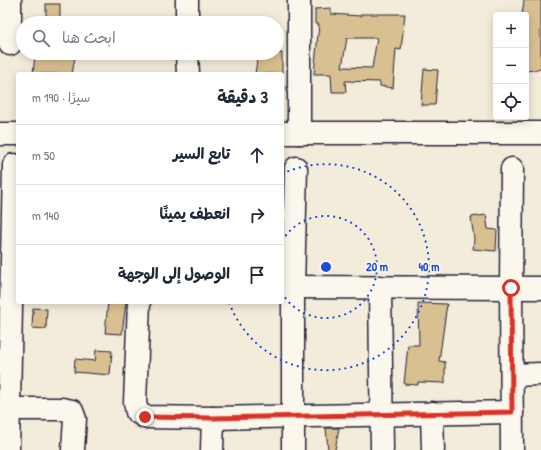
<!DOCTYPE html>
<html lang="ar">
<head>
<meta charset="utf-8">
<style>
  body { margin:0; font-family:"Patrick Hand","Playpen Sans Arabic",sans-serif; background:#f2f2f3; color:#1f2937; direction:rtl }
  .controls { position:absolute; right:12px; top:12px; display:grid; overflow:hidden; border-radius:4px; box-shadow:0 2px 10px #0003 }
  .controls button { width:36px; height:36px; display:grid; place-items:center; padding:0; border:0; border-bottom:1px solid #e0e1e3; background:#fff; color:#1f2937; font:20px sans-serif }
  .stop { position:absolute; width:12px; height:12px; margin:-9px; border:3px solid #d93025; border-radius:50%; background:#fff }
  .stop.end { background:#d93025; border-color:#fff; box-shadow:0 1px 4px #0008 }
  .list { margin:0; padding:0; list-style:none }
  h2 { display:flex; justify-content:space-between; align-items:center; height:52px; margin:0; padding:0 16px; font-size:17px }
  h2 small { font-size:13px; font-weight:400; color:#747a83 }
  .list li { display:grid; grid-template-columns:26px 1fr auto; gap:12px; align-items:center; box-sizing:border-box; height:60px; padding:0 16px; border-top:1px solid #e0e1e3 }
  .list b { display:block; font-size:15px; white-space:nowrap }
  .list em { font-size:13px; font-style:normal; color:#747a83 }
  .icon { flex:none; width:22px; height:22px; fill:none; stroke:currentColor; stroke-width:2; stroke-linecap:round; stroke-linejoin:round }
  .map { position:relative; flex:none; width:541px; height:450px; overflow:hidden; direction:ltr }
  .search { position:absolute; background:#fff; box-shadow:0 2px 10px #0003; left:16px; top:16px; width:268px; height:44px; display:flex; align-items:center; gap:10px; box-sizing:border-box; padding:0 14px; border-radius:22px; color:#747a83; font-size:15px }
  .panel { position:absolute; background:#fff; box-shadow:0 2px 10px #0003; left:16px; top:72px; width:268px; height:232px; border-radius:4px; direction:rtl }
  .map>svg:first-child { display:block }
</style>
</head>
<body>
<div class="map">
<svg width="541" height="450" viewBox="0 0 541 450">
  <rect width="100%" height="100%" fill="#f4ecda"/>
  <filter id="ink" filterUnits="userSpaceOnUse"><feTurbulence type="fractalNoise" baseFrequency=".025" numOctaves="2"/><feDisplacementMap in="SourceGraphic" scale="8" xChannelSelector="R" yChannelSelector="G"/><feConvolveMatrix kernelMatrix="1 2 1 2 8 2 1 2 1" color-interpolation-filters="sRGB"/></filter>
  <g filter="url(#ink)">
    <!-- building -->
    <g fill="#d9c090" stroke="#22223b" fill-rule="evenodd">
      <polygon points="524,0 541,0 541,69 526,71 526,15 522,15"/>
      <rect x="46" y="4" width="14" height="19"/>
      <path d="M 331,8 L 331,14 L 361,16 L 361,14 L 405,14 L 401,50 L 396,49 L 393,88 L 380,86 L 380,82 L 345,81 L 346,92 L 332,92 L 331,74 L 314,74 L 319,24 L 315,24 L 315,9 ZM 347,38 L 377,38 L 372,68 L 342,67 Z"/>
      <polygon points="258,53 282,53 282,74 255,74"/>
      <polygon points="35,55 59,57 60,55 75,57 72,74 33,74"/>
      <polygon points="424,69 438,70 435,105 421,105"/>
      <polygon points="486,215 488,229 497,230 496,251 473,249 474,239 471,217"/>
      <polygon points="108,302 126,302 122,334 105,333"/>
      <polygon points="418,303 447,304 439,361 445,362 445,383 418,382 418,385 404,384 408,345 419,345"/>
      <polygon points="33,308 47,309 46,329 32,328"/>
      <polygon points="96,350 112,351 110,375 74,372 75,359 95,361"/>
      <polygon points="326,428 339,428 335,450 328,450"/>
    </g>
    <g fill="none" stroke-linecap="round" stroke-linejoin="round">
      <defs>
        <g id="minor">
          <polyline points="10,0 10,44"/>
          <polyline points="187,0 187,23"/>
          <polyline points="299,0 299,133"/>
          <polyline points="187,53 188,74"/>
          <polyline points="282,287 541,288"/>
          <polyline points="380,287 382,450"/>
          <polyline points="139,302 135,402 137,412 145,417 213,418 512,412"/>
          <polyline points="512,375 541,374"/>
          <polyline points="0,409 62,409 72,411 75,419 73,450"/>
          <polyline points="432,413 433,450"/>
          <polyline points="8,450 14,165"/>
          <polyline points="212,450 213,418"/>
          <polyline points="293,450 293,287 296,168"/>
          <polyline points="512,450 511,288 512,169"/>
        </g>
        <g id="major">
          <polyline points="282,133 541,133"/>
          <polyline points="0,134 18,134"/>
        </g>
      </defs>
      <!-- minor casing -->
      <use href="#minor" stroke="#22223b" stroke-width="25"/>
      <!-- major casing -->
      <use href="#major" stroke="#22223b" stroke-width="25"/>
      <!-- minor -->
      <use href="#minor" stroke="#fbf7ec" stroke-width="22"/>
      <!-- major -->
      <use href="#major" stroke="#fbf7ec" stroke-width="22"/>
    </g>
  </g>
  <g fill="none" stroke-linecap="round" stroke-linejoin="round" filter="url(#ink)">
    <!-- route -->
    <polyline stroke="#d93025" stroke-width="5" points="145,417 213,418 512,412 511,288"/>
  </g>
  <!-- distance rings -->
  <g fill="none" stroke="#1d4ed8" stroke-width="2" stroke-dasharray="2 4">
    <path d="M282 241A51 51 0 1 1 282 293"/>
    <path d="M282 174A103 103 0 1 1 229 302"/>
  </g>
  <circle cx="326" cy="267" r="6" fill="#1d4ed8" stroke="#fbf7ec" stroke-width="2"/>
  <g font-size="12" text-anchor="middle" font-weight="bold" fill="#1d4ed8" stroke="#fbf7ec" stroke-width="3" stroke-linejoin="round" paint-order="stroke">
    <text x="377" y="271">20 m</text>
    <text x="429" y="271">40 m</text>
  </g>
</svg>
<div class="controls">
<button>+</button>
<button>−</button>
<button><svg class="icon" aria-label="locate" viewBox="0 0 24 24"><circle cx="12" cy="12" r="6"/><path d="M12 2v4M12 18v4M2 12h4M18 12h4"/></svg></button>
</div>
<div class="stop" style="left:511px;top:288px"></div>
<div class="stop end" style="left:145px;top:417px"></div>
<div class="search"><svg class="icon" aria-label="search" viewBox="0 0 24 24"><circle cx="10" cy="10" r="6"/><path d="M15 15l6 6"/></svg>ابحث هنا</div>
<section class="panel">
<h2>3 دقيقة<small>سيرًا · 190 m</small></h2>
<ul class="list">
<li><svg class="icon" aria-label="ahead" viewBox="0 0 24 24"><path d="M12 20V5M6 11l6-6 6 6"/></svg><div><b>تابع السير</b></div><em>50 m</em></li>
<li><svg class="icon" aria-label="right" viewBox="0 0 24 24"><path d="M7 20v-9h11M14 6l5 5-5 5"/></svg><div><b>انعطف يمينًا</b></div><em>140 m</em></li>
<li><svg class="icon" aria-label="arrive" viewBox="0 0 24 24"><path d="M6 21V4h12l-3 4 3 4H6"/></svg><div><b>الوصول إلى الوجهة</b></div></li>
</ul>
</section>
</div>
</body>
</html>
